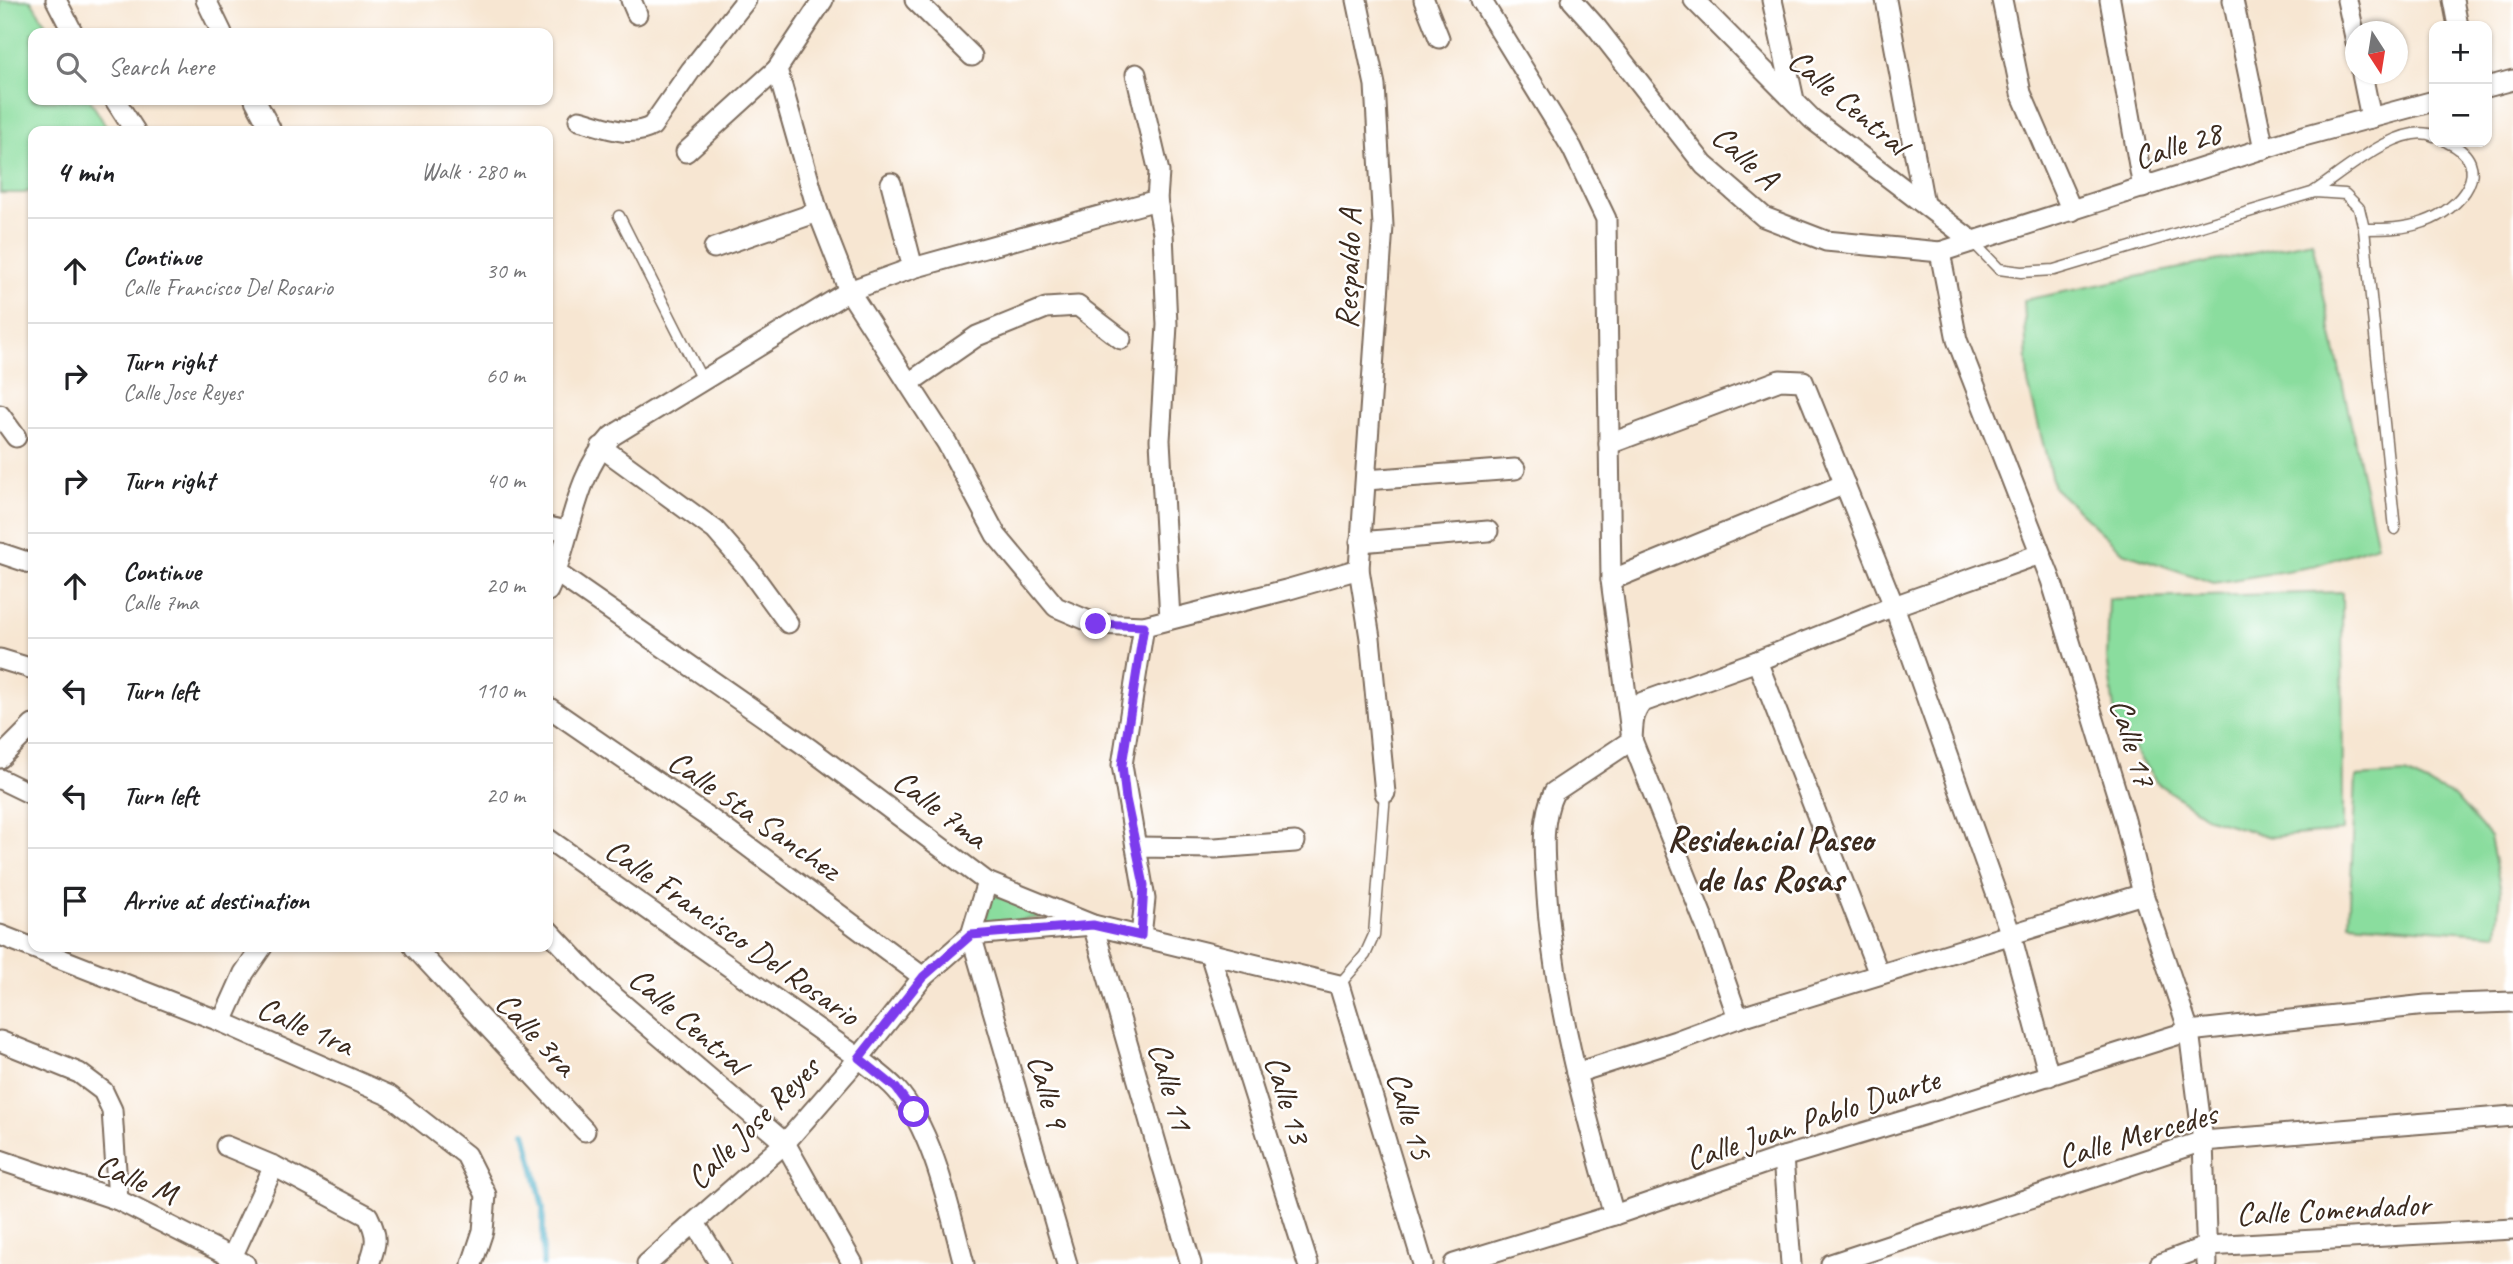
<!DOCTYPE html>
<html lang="en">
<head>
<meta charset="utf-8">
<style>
  body { margin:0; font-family:Caveat,sans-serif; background:#f6f6f6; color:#202124 }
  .controls { position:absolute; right:21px; top:21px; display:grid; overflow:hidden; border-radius:14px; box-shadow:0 2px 5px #0004 }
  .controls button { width:63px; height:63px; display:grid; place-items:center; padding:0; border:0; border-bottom:2px solid #e0e0e0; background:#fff; color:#202124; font:35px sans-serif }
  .compass { position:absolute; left:2345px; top:21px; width:63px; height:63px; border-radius:50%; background:#fff; box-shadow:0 2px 5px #0004; rotate:168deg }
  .stop { position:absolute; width:21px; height:21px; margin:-16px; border:5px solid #7c3aed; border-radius:50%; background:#fff }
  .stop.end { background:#7c3aed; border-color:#fff; box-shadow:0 2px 7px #0008 }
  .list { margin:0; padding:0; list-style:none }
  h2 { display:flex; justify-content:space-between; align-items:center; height:91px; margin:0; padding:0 28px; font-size:30px }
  h2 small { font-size:23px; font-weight:400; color:#757577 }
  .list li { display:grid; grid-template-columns:46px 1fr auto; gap:21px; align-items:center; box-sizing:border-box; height:105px; padding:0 28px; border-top:2px solid #e0e0e0 }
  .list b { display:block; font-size:26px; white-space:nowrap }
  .list p { margin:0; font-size:23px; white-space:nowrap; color:#757577 }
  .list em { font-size:23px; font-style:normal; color:#757577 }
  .icon { flex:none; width:38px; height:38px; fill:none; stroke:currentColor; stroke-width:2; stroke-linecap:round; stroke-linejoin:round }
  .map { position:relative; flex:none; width:2513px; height:1264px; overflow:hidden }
  .search { position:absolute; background:#fff; box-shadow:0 2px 5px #0004; left:28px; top:28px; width:525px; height:77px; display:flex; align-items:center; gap:18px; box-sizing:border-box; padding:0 24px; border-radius:14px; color:#757577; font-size:26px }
  .panel { position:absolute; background:#fff; box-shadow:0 2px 5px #0004; left:28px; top:126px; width:525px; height:826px; border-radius:14px }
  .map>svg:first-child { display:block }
</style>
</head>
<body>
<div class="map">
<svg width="2513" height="1264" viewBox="0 0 2513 1264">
  <rect width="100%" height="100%" fill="#fff"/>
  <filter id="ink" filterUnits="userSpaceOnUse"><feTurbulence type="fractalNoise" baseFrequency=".0143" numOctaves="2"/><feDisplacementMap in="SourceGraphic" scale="14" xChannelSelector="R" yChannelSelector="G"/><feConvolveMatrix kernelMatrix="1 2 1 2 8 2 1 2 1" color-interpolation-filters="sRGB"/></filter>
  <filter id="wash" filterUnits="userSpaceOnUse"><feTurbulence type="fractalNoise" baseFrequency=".00686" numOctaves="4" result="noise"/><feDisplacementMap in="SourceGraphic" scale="28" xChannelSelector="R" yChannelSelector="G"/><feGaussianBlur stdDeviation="1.57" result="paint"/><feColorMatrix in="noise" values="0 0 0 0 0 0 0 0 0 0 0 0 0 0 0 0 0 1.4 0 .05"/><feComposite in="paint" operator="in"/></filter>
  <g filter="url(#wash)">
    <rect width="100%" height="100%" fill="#f7e6d2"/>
    <!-- green -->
    <g fill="#8add9e" stroke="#62845e" stroke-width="2">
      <polygon points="0,0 31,0 51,33 33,33 33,100 90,100 109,131 33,131 33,190 24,193 0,193"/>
      <polygon points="2312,241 2377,545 2310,567 2214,583 2123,552 2054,488 2028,383 2024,300"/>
      <polygon points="2342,592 2343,831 2270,837 2208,818 2157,783 2116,724 2107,658 2109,599"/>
      <polygon points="2405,774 2454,796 2490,837 2501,891 2497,934 2349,923 2356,777"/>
      <polygon points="992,894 1056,915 984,926"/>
    </g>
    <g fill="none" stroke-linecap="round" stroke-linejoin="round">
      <!-- stream -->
      <polyline stroke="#45abc5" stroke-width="6" points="525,1132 543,1207 543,1264"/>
    </g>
  </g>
  <g filter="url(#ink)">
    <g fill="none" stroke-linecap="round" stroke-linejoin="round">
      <defs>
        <g id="lane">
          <path d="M 2315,191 C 2342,173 2402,121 2434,136"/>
          <polyline points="619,216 702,380"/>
          <path d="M 2364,229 C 2384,229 2405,229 2424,222 C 2460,210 2498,165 2447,142"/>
          <polyline points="1973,242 1999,269 2021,272 2054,270 2315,192 2345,194 2359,208 2364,229 2395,529"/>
          <polyline points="1339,985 1365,955 1374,935 1385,793"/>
        </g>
        <g id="street">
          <polyline points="56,0 73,33"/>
          <polyline points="206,0 222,33"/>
          <polyline points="631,0 637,14"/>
          <polyline points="823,0 777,69 818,212 849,291 947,443 996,535 1056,607 1096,624 1144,626 1286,590 1359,569"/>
          <polyline points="915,0 972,56"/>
          <polyline points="1357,0 1375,85 1383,226 1359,569 1370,638 1385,793"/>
          <polyline points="1424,0 1439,38"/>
          <polyline points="1481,0 1572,148 1606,219 1611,580 1632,740 1706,926 1738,1018"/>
          <polyline points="1572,0 1597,28 1704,165 1764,217 1826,241 1940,252 2300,137 2434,101"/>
          <polyline points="1694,0 1812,119 1972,241"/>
          <polyline points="1772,0 1794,100"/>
          <polyline points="1886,0 1924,204"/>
          <polyline points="2002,0 2021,93 2072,211"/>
          <polyline points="2110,0 2143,188"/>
          <polyline points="2233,0 2264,149"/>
          <polyline points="2347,0 2356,42"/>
          <polyline points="2453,0 2458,26"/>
          <polyline points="2362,74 2371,118"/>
          <polyline points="2487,87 2513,80"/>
          <polyline points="115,100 135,131"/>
          <polyline points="255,100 270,128"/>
          <path d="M 579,120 C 603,126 629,139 652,126 L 691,70 L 746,0"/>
          <polyline points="686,152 777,69"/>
          <polyline points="1157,200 1163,233 1167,325 1160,440 1170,619"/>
          <polyline points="714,248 818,212"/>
          <polyline points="1940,252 1957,340 2051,580 2125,820 2143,894 2189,1031 2203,1141 2207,1264"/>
          <polyline points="913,268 1157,200 1159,172 1136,74"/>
          <polyline points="909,383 977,336 1046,308 1078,306 1121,339"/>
          <polyline points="0,415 16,437"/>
          <polyline points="1609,444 1780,380 1803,381 1894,606 2011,935 2049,1076"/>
          <polyline points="601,447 715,530 748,568 788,623"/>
          <polyline points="1366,480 1515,469"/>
          <polyline points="548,527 567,531"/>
          <polyline points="1360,542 1488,531"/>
          <polyline points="0,553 33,564"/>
          <polyline points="557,573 810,749 987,882 1093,925 1339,985 1423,1264"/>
          <polyline points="1611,580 1845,484"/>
          <path d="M 548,591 C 571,542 573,477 612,436 L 849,291 L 913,268 L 891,183"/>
          <polyline points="0,659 33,669"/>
          <polyline points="1757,661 1879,974"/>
          <polyline points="548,707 718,824 923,977"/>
          <polyline points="0,758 33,725"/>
          <polyline points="0,779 33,795"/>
          <path d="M 548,839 L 859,1058 C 871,1068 886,1078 896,1089 C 933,1129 950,1212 964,1264"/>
          <polyline points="1136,847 1122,765 1144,626"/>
          <polyline points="548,930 598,983 785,1143 853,1264"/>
          <polyline points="0,935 222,1022 390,1096 466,1155 486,1195 483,1231 472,1264"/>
          <polyline points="1141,936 1145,899 1136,847 1215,848 1295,842"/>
          <polyline points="414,947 585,1131"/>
          <polyline points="1210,954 1308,1264"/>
          <polyline points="222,1022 244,973 262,947"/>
          <polyline points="0,1041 79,1073 103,1091 112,1110 118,1200"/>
          <polyline points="1576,1073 1676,1041 1738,1018 2143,894"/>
          <path d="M 226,1146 L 274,1166 L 368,1216 C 378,1236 377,1243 369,1264"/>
          <polyline points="1783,1157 1791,1264"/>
          <polyline points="0,1160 118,1200 245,1264"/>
          <path d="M 1614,1215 C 1583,1105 1552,995 1546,881 C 1544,853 1541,818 1554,792 L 1632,740 C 1633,726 1632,712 1643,702 L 1757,661 L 1894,606 L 2040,554"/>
          <polyline points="695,1223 720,1264"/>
          <polyline points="232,1257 274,1166"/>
          <polyline points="647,1264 785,1143 859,1058 923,977 971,935 987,882"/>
          <polyline points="1067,1264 971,935 1093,925 1191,1264"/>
          <polyline points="1454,1264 1614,1215 1783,1157 1923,1115 2189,1031 2426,1005 2513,1002"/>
          <polyline points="1831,1264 2203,1141 2513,1116"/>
          <polyline points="2160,1264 2207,1246 2513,1229"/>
        </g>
      </defs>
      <!-- lane casing -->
      <use href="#lane" stroke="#7d6c5d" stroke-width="13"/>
      <!-- street casing -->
      <use href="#street" stroke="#7d6c5d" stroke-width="23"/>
      <!-- lane -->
      <use href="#lane" stroke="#fff" stroke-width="10"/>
      <!-- street -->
      <use href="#street" stroke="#fff" stroke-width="19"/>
    </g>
  </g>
  <g fill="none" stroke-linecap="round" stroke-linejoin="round" filter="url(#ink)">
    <!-- route -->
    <polyline stroke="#7c3aed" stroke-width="9" points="914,1112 896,1088 859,1058 923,977 971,935 1093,925 1141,936 1144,885 1126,799 1122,765 1144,626 1096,624"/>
  </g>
  <g text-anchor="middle" stroke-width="5" stroke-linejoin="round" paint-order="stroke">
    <!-- street labels -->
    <g font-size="33" fill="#3b2a1e" stroke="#fff">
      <text transform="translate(1849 101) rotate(40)" y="12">Calle Central</text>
      <text transform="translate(2177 144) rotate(-18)" y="12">Calle 28</text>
      <text transform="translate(1746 156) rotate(43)" y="12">Calle A</text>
      <text transform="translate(1347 269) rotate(-88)" y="12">Respaldo A</text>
      <text transform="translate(2134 742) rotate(73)" y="12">Calle 17</text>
      <text transform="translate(941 808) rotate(37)" y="12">Calle 7ma</text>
      <text transform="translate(755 814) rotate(35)" y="12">Calle 5ta Sanchez</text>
      <text transform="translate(733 931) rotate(35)" y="12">Calle Francisco Del Rosario</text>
      <text transform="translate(689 1020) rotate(41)" y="12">Calle Central</text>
      <text transform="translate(306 1025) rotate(24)" y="12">Calle 1ra</text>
      <text transform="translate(537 1033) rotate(47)" y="12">Calle 3ra</text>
      <text transform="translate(1172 1086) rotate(74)" y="12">Calle 11</text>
      <text transform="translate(1049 1091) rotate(74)" y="12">Calle 9</text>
      <text transform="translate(1289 1099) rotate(73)" y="12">Calle 13</text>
      <text transform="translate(1411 1115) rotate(73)" y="12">Calle 15</text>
      <text transform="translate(1812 1118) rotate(-18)" y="12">Calle Juan Pablo Duarte</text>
      <text transform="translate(752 1122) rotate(-45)" y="12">Calle Jose Reyes</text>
      <text transform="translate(2137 1134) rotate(-16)" y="12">Calle Mercedes</text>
      <text transform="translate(137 1178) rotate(23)" y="12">Calle M</text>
      <text transform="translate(2333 1208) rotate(-3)" y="12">Calle Comendador</text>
    </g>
    <!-- neighbourhood labels -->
    <g font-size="35" font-weight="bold" fill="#3b2a1e" stroke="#fff">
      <text x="1770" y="851">Residencial Paseo<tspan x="1770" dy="40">de las Rosas</tspan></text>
    </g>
  </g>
</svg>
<div class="controls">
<button>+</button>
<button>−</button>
</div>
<svg class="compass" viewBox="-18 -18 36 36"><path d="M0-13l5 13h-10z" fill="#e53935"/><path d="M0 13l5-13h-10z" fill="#757577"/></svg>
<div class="stop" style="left:914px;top:1112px"></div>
<div class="stop end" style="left:1096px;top:624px"></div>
<div class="search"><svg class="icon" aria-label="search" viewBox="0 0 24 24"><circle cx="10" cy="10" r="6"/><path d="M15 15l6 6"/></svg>Search here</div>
<section class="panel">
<h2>4 min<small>Walk · 280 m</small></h2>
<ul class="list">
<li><svg class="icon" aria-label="ahead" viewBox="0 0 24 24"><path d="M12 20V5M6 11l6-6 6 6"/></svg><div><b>Continue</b><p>Calle Francisco Del Rosario</p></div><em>30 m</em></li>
<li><svg class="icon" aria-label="right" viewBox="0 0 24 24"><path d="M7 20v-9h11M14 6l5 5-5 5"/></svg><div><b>Turn right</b><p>Calle Jose Reyes</p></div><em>60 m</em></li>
<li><svg class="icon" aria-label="right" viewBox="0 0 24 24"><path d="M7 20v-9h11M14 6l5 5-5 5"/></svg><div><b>Turn right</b></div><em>40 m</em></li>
<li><svg class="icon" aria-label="ahead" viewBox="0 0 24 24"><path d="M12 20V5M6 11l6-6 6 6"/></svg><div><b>Continue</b><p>Calle 7ma</p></div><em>20 m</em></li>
<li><svg class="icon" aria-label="left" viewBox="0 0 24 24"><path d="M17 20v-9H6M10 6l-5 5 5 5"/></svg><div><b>Turn left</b></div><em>110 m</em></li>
<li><svg class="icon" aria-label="left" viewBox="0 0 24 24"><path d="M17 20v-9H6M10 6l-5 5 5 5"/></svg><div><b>Turn left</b></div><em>20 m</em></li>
<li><svg class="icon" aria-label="arrive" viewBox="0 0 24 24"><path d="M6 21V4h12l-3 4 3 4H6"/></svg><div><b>Arrive at destination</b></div></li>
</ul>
</section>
</div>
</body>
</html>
